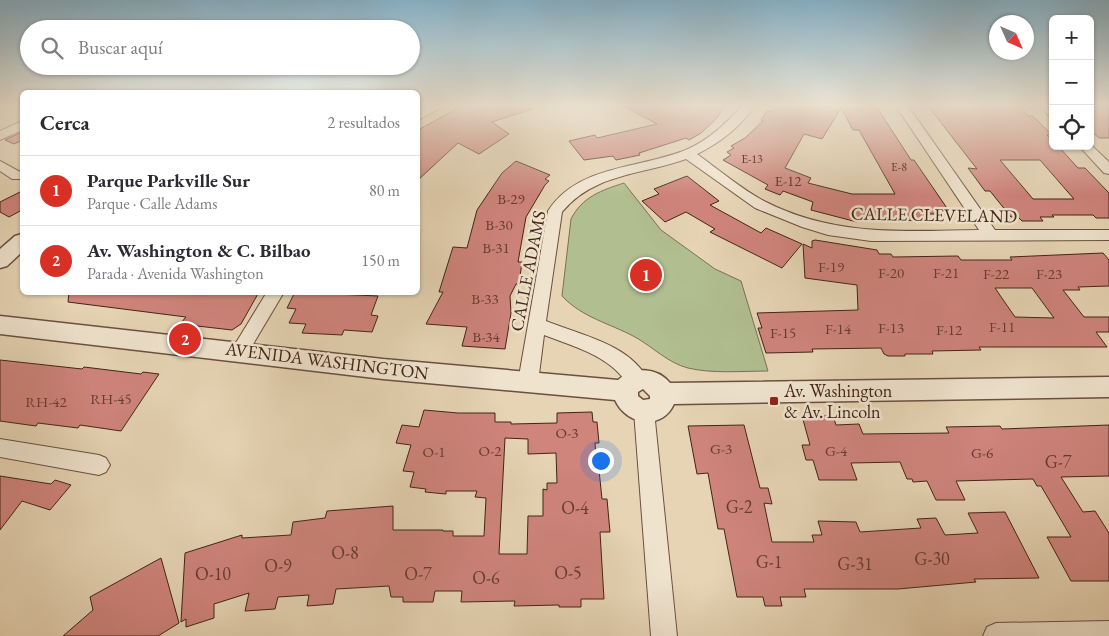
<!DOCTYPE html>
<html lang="es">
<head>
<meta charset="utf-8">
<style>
  body { margin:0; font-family:"EB Garamond",serif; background:#f7f7f7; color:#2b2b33 }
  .controls { position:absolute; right:15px; top:15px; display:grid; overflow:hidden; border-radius:8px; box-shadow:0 1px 4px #0004 }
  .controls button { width:45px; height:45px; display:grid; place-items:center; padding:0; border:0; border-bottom:1px solid #e1e1e2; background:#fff; color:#2b2b33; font:25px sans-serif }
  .compass { position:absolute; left:989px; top:15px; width:45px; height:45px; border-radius:50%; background:#fff; box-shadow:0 1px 4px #0004; rotate:135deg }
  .you { position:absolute; left:600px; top:460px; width:18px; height:18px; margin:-12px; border:4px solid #fff; border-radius:50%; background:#1a73e8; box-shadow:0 0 0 8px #1a73e833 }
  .badge { display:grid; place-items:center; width:32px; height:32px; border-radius:50%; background:#d93025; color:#fff; font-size:16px; font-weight:700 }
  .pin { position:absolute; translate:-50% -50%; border:2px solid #fff; box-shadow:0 1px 5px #0006 }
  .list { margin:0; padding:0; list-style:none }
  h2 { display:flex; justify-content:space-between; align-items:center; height:65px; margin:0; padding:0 20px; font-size:21px }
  h2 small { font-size:16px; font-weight:400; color:#7c7c81 }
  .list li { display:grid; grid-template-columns:32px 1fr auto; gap:15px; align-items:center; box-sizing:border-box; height:70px; padding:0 20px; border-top:1px solid #e1e1e2 }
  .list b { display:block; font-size:19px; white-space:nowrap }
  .list p { margin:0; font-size:16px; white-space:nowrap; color:#7c7c81 }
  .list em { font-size:16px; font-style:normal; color:#7c7c81 }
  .icon { flex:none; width:28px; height:28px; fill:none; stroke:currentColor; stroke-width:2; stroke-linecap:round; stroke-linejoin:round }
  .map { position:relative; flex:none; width:1109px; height:636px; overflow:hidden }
  .search { position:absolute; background:#fff; box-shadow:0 1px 4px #0004; left:20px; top:20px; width:400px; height:55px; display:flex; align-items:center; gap:12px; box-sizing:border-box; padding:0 18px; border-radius:28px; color:#7c7c81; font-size:19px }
  .panel { position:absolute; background:#fff; box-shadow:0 1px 4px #0004; left:20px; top:90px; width:400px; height:205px; border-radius:8px }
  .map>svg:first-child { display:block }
</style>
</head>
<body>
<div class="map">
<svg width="1109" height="636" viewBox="0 0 1109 636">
  <rect width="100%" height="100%" fill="#e6d4b4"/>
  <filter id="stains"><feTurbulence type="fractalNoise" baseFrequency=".004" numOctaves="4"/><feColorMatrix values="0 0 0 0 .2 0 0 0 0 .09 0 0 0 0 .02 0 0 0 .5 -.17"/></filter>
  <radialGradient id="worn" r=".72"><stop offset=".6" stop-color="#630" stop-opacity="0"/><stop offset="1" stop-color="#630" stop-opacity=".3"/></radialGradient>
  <!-- green -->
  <path fill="#b1be90" stroke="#7a7154" d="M 624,183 L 661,230 L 715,269 L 741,281 L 768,371 C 742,371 713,374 688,368 C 668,363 653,347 635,337 C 609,323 583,318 562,296 L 571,219 C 582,197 602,190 624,183 Z"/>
  <!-- building -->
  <g fill="#cf847c" stroke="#422418" fill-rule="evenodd">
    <polygon points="462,106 531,106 532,109 492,122 509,134 479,154 458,143 418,180 418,130"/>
    <polygon points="624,106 725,106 716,119 701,133 689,140 686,138 639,153 640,155 616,160 613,156 584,160 569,141 595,135 597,138 657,124"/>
    <path d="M 775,106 L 876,106 L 911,160 L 914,160 L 951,214 L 927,214 L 931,221 L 858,219 L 857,222 L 811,210 L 813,202 L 783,191 L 780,195 L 765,189 L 768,185 L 723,160 L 731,155 L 727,152 L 734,148 L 731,146 L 745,138 L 763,121 L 761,120 L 767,111 L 771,112 ZM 841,108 L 853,130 L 859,130 L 895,194 L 852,194 L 808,183 L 811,178 L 785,168 L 804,134 L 822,139 Z"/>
    <path d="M 928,106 L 1020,106 L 1028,116 L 1033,116 L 1052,135 L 1047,135 L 1053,141 L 1053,146 L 1058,146 L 1078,168 L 1085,168 L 1109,193 L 1109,218 L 1096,218 L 1093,215 L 1052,215 L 1054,217 L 1040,217 L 1043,221 L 1022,221 L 1018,217 L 1011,217 L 990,191 L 985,191 L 968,168 L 977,169 ZM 1000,160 L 1040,160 L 1074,199 L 1033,199 Z"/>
    <polygon points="1090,106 1109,106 1109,138 1099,138 1090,130"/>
    <polygon points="22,132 22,140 14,144 5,140"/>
    <polygon points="516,161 550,175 545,179 549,181 545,185 526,217 518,262 522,262 519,284 516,284 510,296 511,313 505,349 462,346 467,327 426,324 443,292 439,292 453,247 467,248 477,210 502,173"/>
    <polygon points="687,176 719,201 710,205 761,233 766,228 802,244 782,268 710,232 715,229 686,212 665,222 642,201 659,194 654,189"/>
    <polygon points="22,191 22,210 9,217 0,212 0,202"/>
    <path d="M 815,240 L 877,250 L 879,254 L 891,254 L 893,257 L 958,256 L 961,260 L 1012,260 L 1010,257 L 1103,253 L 1109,260 L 1109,286 L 1078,287 L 1080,290 L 1063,290 L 1084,317 L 1109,317 L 1109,332 L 1096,332 L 1107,347 L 979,347 L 981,350 L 932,351 L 933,354 L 905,354 L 905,356 L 888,356 L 884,354 L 881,348 L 812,349 L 813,352 L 766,353 L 758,328 L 762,328 L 757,313 L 858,310 L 857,285 L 805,278 L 803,244 L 812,248 L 812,241 ZM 995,288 L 1032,288 L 1054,318 L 1015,317 Z"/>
    <polygon points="69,292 259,292 241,324 232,330 180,324 186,317 68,302"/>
    <polygon points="295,292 378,296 371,315 378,316 372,332 344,330 342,335 302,333 306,324 289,323 296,309 287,308"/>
    <polygon points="0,360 82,369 84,367 141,374 143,372 159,374 121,431 80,425 78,428 38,423 36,426 0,421"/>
    <path d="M 424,410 L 458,413 L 495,413 L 495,422 L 511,422 L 511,424 L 557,423 L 557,413 L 592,412 L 593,422 L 597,422 L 599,443 L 595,443 L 597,470 L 599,470 L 602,499 L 607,499 L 610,532 L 600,532 L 604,599 L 581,599 L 581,607 L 559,607 L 559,605 L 514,606 L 515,601 L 461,602 L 462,591 L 435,591 L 433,602 L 403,602 L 403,597 L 391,597 L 389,586 L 336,589 L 333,604 L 307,606 L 309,595 L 278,597 L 275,609 L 245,611 L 249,593 L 214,604 L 214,618 L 186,627 L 186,619 L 181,622 L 185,553 L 242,535 L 242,538 L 291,535 L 293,522 L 325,518 L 327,511 L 393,506 L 393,530 L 443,530 L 443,531 L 453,531 L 453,536 L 484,536 L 486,498 L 475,497 L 477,491 L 446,491 L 446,494 L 425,492 L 426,489 L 410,487 L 414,472 L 403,471 L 411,445 L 396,443 L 402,425 L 419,427 ZM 505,438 L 528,439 L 528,454 L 556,453 L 557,483 L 547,483 L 547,490 L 543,489 L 543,516 L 528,516 L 527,554 L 499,554 Z"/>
    <polygon points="802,416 833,416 836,425 859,424 863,434 949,433 946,427 1000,426 1002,429 1109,425 1109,476 1061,477 1083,512 1095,511 1109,533 1109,581 1071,581 1047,537 1071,537 1041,486 1037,486 1033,479 956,481 965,500 936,500 927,481 913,482 912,479 907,479 900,462 851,463 857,480 819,480 813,460 806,460 802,445 810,445"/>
    <polygon points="744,425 760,488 768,488 772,504 764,503 772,542 814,542 812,535 822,535 818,521 856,522 860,532 921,528 917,519 936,518 945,535 978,533 968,513 1005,512 1039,578 974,579 976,582 898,589 804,589 806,597 780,597 782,606 765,606 763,597 737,597 724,529 718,529 708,473 697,474 688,426"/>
    <polygon points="0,476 51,484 55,480 71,485 50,510 22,501 0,530"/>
    <polygon points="161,558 179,623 158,636 63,636 93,610 90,597"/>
  </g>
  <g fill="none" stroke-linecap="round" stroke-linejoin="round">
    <defs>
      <g id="minor">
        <polygon points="428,106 444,106 418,120 418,111"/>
        <path d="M 742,106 L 755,106 C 740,127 720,143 697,154 C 718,169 744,191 766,202 C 835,237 905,231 979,230 L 896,106 L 908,106 L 995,230 L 1109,230 L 1109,240 L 871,241 L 828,235 L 802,227 L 755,208 L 686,159 C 642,175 594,173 562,212 L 546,321 C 580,335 630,344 648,380 L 645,386 C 630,391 622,374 611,366 C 592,351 567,344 544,335 L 538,382 L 535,388 L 528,390 L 521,388 L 518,382 L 548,211 C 578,164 642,169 688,149 C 710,139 726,123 742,106 Z"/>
        <polygon points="1040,106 1053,106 1053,117 1049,116"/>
        <polygon points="22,121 22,130 0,140 0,131"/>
        <polygon points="1090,144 1109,162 1109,174 1104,173 1079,146 1090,146"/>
        <polygon points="0,161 22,173 22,179 12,179 0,171"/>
        <polygon points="267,292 284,292 246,356 240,358 234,356 231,351 234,346"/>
        <polygon points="644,403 651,405 654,411 677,636 651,636 634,411 637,405"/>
        <polygon points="0,439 99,455 106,458 110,465 106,472 99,475 0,457"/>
        <polygon points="1109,621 1109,636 983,636 987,627 996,623"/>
      </g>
      <g id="tertiary">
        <polygon points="22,234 22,252 7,266 0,268 0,249 15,236"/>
        <path d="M 0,316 L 383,359 L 618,380 C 633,366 657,367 670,383 L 1109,377 L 1109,397 L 674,404 C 662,431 626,425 615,400 L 383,379 L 0,334 ZM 643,389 L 650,396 L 650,399 L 643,400 L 638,396 L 638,392 Z"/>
      </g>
    </defs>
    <!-- minor casing -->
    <use href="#minor" stroke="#6b503f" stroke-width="2"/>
    <!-- tertiary casing -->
    <use href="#tertiary" stroke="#6b503f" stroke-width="3"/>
    <!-- minor -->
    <use href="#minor" fill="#efe3ce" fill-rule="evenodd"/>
    <!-- tertiary -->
    <use href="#tertiary" fill="#efe3ce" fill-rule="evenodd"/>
  </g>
  <!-- sky -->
  <linearGradient id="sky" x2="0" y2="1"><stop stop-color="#87b6cf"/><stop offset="0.54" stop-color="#f4ecdd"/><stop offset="1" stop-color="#f4ecdd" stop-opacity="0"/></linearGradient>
  <rect width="1109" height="195" fill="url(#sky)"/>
  <!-- markers -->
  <rect fill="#8f2418" stroke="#efe3ce" stroke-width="2" x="769" y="396" width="10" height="10" rx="2.5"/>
  <g text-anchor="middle" stroke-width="5" stroke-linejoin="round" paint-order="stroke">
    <!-- far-number labels -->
    <g font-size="12" fill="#653c31">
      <text x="752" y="163">E-13</text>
      <text x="899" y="171">E-8</text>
    </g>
    <!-- number labels -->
    <g font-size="15" fill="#653c31">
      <text x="788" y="186">E-12</text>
      <text x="511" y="204">B-29</text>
      <text x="499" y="230">B-30</text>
      <text x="496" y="253">B-31</text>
      <text x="831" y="272">F-19</text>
      <text x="891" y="278">F-20</text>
      <text x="946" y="278">F-21</text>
      <text x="996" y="279">F-22</text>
      <text x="1049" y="279">F-23</text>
      <text x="485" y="304">B-33</text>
      <text x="1002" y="332">F-11</text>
      <text x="891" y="333">F-13</text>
      <text x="838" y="334">F-14</text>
      <text x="949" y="335">F-12</text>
      <text x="783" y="338">F-15</text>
      <text x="486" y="342">B-34</text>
      <text x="111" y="404">RH-45</text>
      <text x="46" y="407">RH-42</text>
      <text x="567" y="438">O-3</text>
      <text x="721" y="454">G-3</text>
      <text x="490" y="456">O-2</text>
      <text x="836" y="456">G-4</text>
      <text x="434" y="457">O-1</text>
      <text x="982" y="458">G-6</text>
    </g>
    <!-- street labels -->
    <g font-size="18" fill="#422418" stroke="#efe3ce">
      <text transform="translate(934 215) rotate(1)" y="6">CALLE CLEVELAND</text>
      <text transform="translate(528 271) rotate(-79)" y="6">CALLE ADAMS</text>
      <text transform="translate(327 361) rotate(7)" y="6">AVENIDA WASHINGTON</text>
    </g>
    <!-- poi labels -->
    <g font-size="18" fill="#422418" stroke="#efe3ce" text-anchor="start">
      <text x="784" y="397">Av. Washington<tspan x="784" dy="21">&amp; Av. Lincoln</tspan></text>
    </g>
    <!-- near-number labels -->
    <g font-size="18" fill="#653c31">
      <text x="1058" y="468">G-7</text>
      <text x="739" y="513">G-2</text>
      <text x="575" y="514">O-4</text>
      <text x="345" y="559">O-8</text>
      <text x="932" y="565">G-30</text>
      <text x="769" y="568">G-1</text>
      <text x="855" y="570">G-31</text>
      <text x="278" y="572">O-9</text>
      <text x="568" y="579">O-5</text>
      <text x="213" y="580">O-10</text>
      <text x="418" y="580">O-7</text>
      <text x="486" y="584">O-6</text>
    </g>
  </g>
  <rect width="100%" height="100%" filter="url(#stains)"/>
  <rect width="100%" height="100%" fill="url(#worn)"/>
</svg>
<div class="controls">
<button>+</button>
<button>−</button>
<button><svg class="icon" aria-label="locate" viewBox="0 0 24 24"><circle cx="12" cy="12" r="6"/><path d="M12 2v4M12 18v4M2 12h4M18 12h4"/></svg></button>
</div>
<svg class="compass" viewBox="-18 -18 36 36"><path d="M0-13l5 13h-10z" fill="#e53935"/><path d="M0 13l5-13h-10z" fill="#7c7c81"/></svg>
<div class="you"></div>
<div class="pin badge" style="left:646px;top:275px">1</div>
<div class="pin badge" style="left:185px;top:339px">2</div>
<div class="search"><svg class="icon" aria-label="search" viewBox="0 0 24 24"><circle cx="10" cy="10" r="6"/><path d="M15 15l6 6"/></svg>Buscar aquí</div>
<section class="panel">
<h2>Cerca<small>2 resultados</small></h2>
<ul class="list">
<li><span class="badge">1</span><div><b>Parque Parkville Sur</b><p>Parque · Calle Adams</p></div><em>80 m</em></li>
<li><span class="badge">2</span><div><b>Av. Washington &amp; C. Bilbao</b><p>Parada · Avenida Washington</p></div><em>150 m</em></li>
</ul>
</section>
</div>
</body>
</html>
